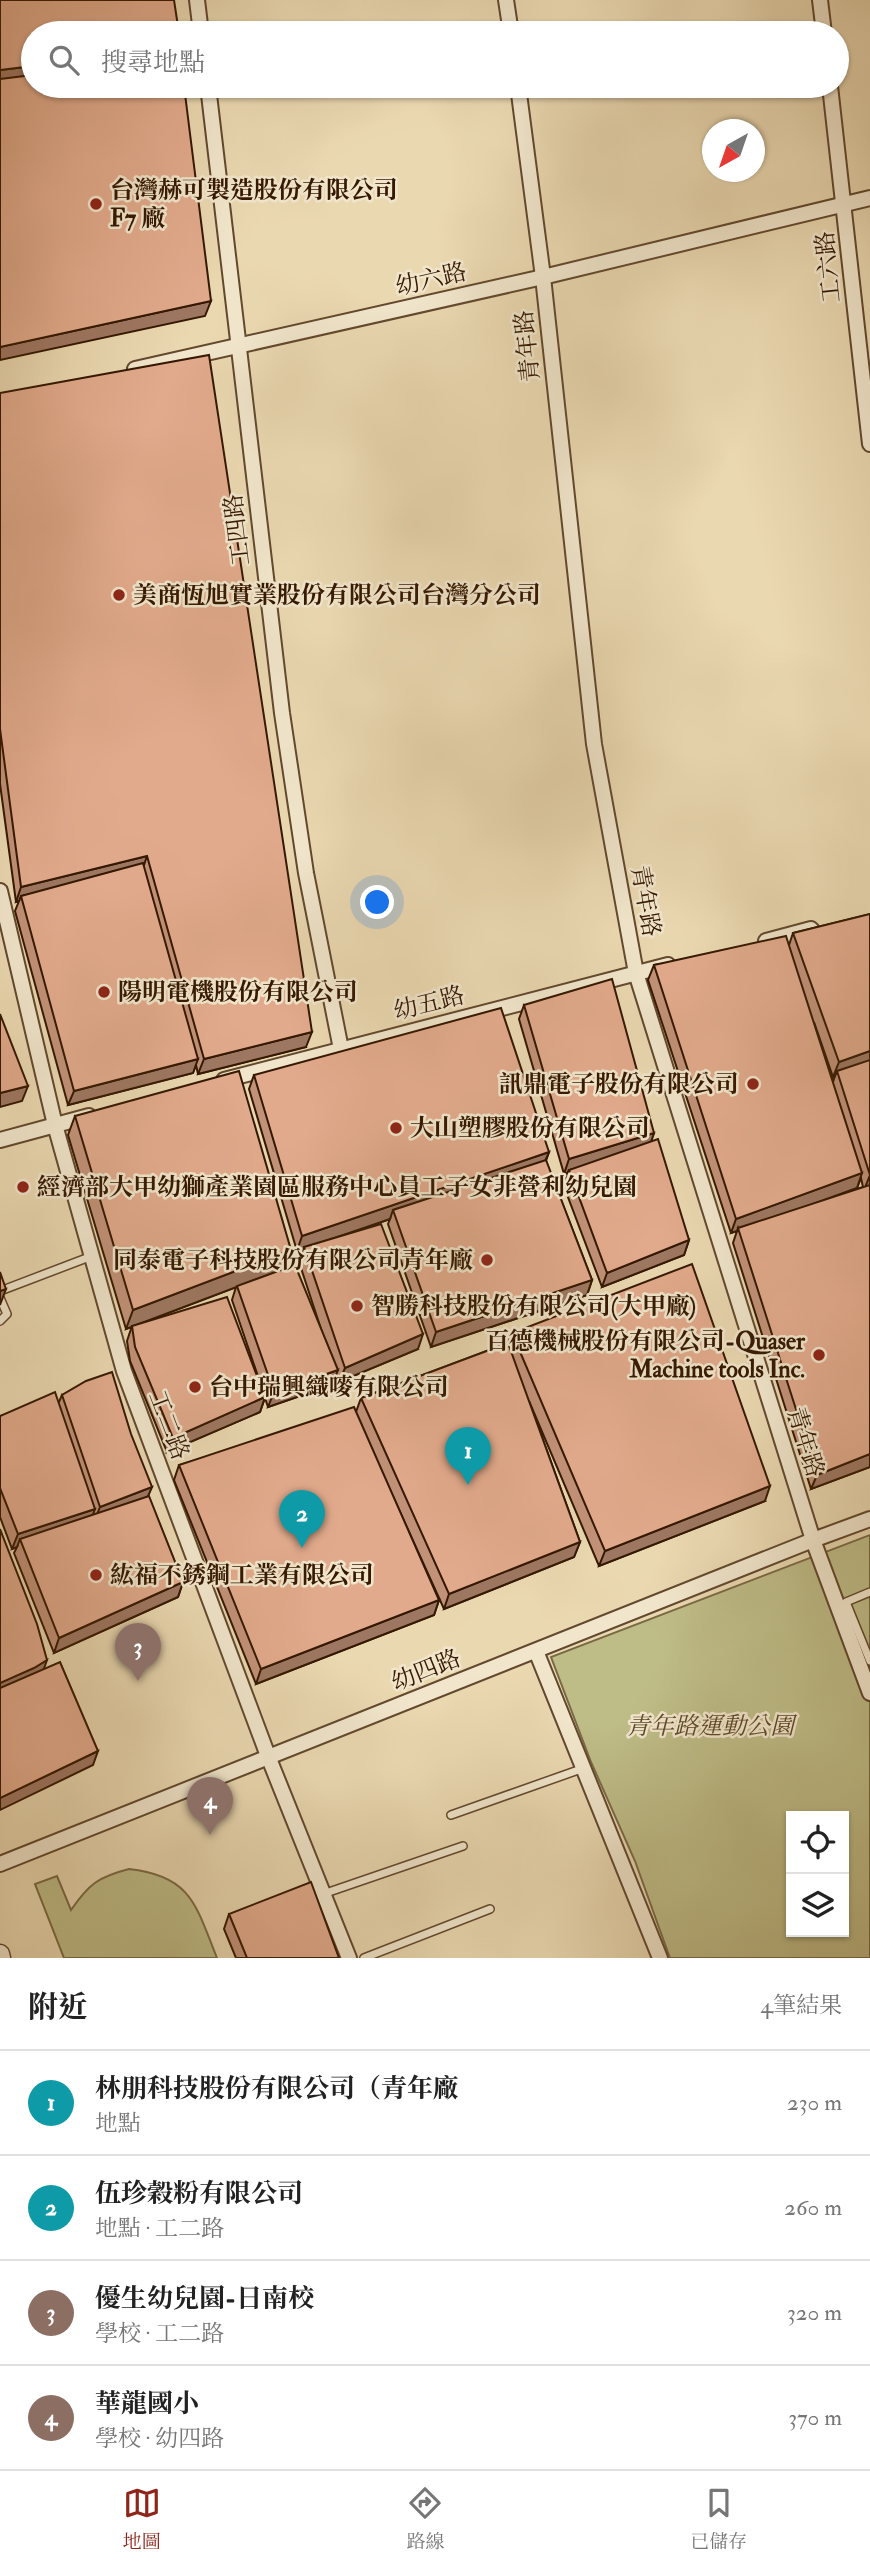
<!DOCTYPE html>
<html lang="zh-TW">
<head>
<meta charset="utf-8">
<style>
  body { margin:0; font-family:"IM FELL Double Pica","Noto Serif TC",serif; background:#f2f2f2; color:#222 }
  .controls { position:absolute; right:21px; bottom:21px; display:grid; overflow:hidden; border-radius:0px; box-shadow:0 2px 5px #0004 }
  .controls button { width:63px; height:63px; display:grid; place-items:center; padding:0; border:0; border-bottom:2px solid #e0e0e0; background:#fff; color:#222; font:35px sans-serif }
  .compass { position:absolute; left:702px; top:119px; width:63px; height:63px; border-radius:50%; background:#fff; box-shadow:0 2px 5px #0004; rotate:220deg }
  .you { position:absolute; left:378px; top:903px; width:24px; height:24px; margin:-18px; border:5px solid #fff; border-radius:50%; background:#1a73e8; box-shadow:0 0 0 10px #1a73e833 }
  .badge { display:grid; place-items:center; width:46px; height:46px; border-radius:50%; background:#8f2418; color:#fff; font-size:23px; font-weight:700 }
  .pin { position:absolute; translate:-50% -58px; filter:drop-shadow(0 2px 4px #0008) }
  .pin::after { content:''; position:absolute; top:37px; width:24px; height:21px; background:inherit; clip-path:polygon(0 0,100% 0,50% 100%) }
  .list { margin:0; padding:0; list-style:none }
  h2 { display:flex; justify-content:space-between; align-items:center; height:91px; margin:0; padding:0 28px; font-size:30px }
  h2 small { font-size:23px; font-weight:400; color:#767676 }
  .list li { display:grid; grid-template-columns:46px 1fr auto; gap:21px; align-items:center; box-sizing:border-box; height:105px; padding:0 28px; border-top:2px solid #e0e0e0 }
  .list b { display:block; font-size:26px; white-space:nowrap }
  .list p { margin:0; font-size:23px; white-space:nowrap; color:#767676 }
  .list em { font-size:23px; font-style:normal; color:#767676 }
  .icon { flex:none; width:38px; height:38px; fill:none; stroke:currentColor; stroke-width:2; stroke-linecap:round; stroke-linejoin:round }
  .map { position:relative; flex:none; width:870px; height:1958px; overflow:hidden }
  .search { position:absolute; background:#fff; box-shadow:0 2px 5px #0004; left:21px; right:21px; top:21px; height:77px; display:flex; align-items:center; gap:18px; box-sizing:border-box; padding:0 24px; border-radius:38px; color:#767676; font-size:26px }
  .sheet { height:511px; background:#fff }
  nav { display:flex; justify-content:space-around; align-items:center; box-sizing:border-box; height:98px; border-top:2px solid #e0e0e0; background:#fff; font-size:19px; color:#767676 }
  nav a { display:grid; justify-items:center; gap:4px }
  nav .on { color:#8f2418 }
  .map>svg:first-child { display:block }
</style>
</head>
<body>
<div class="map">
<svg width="870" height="1958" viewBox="0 0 870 1958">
  <rect width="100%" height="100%" fill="#ead8b1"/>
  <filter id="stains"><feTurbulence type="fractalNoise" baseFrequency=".00286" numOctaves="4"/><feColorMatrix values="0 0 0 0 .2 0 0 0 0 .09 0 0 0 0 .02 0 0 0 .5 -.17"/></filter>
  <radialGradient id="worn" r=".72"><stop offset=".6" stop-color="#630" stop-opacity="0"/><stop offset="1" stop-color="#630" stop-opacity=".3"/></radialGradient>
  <!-- green -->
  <g fill="#bebc87" stroke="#7a6a44" stroke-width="2" fill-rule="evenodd">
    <path d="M 870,1535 L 870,1958 L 670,1958 L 635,1861 L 591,1762 L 551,1657 ZM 791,1816 L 844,1816 L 844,1932 L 791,1932 Z"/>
    <path d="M 129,1869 C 192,1876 196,1906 217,1958 L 64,1958 L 35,1884 L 57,1876 L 71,1910 C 89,1884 98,1877 129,1869 Z"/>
  </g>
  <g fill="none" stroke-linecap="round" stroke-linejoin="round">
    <defs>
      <g id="service">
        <polyline points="0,1291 92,1256"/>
        <polyline points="0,1298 7,1314 0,1321"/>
        <polyline points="870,1592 846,1602 870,1661"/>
        <polyline points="451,1815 584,1768"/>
        <polyline points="323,1894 463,1846"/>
        <polyline points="364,1958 490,1909"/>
      </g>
      <g id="minor">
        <polyline points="197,0 201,33"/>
        <polyline points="506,0 511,33"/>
        <polyline points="820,0 824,33"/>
        <polyline points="208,86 282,713 306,873 341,1049"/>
        <polyline points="518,86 543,277 594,744 636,973 813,1540 870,1693"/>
        <polyline points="830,86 870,444"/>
        <polyline points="135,369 543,277 870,198"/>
        <polyline points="0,891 55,1125 124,1371 268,1756 349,1958"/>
        <polyline points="766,941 811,929"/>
        <polyline points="224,1080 668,965"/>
        <polyline points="0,1140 89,1116"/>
        <polyline points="536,1651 660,1958"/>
        <polyline points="0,1864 813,1540 870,1519"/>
      </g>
      <polyline id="tertiary" points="0,1954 1,1958"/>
    </defs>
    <!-- service casing -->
    <use href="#service" stroke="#62482d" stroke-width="10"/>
    <!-- minor casing -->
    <use href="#minor" stroke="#62482d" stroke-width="18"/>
    <!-- tertiary casing -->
    <use href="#tertiary" stroke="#62482d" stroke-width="21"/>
    <!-- service -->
    <use href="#service" stroke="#f1e6cc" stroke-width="7"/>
    <!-- minor -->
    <use href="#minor" stroke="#f1e6cc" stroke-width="14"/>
    <!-- tertiary -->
    <use href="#tertiary" stroke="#f1e6cc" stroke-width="18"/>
  </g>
  <!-- wall -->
  <g fill="#c29278" stroke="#351801" stroke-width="2" fill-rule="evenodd">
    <polygon points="0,393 306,1047 198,1074 196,1065 193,1073 68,1105 15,911 19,901 16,902 0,784"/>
    <path d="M 870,914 L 870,1467 L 811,1489 L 733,1243 L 737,1231 L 731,1233 L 648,980 L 654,965 L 789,945 L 793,933 ZM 814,1022 L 833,1077 L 835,1076 L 833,1082 ZM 861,1178 L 863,1187 L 819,1201 L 857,1188 Z"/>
    <polygon points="524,1005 654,1133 651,1141 689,1240 684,1255 602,1287 563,1184 567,1173 564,1174 519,1019"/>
    <polygon points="254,1075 549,1152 546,1161 592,1280 587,1295 431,1347 388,1224 390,1219 339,1237 418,1349 339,1382 336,1374 332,1385 268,1407 265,1398 260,1412 167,1452 130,1361 127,1341 132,1326 264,1394 232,1300 236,1287 126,1329 68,1135 75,1116 291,1250 284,1269 323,1335 299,1262 303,1249 297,1251 249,1089"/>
    <polygon points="512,1333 765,1501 599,1566 529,1401 580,1542 574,1557 444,1609 390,1490 439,1600 434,1615 256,1684 174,1480 179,1465 356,1412 361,1398 508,1343"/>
    <polygon points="62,1395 148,1496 183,1582 178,1597 54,1653 14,1553 17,1547 12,1549 0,1517 0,1416 59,1402"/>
    <polygon points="229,1914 339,1958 236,1958 224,1929"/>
  </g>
  <!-- shaded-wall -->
  <g fill="#9e7762" stroke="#351801" stroke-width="2">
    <polygon points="33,66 33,80 0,84 0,70"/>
    <polygon points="211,301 205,316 0,360 0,347"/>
    <polygon points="147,856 142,871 21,896 19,901 16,902 21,887"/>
    <polygon points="312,1032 306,1047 198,1074 204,1059"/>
    <polygon points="870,1051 870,1063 837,1071 835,1076 833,1077 839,1062"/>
    <polygon points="198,1059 193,1073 68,1105 74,1091"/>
    <polygon points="28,1086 22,1101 0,1107 0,1093"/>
    <polygon points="654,1133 649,1148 569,1170 567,1173 564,1174 569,1159"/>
    <polygon points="549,1152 543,1166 393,1210 390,1219 297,1251 302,1236"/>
    <polygon points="862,1173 857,1188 739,1231 738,1228 737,1231 731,1233 736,1219"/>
    <polygon points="870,1175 870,1188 864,1190"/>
    <polygon points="689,1240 684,1255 602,1287 607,1273"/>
    <polygon points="291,1250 284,1269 126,1329 133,1310"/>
    <polygon points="592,1280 587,1295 431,1347 436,1332"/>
    <polygon points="6,1289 0,1305 0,1291"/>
    <polygon points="423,1334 418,1349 339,1382 345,1368"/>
    <polygon points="338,1370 332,1385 268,1407 274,1392"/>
    <polygon points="265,1397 260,1412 167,1452 173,1438"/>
    <polygon points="870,1454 870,1467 811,1489 817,1475"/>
    <polygon points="770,1486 765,1501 599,1566 605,1551"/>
    <polygon points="152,1487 146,1501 94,1522 100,1507"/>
    <polygon points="95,1509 90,1523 20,1539 17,1547 12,1549 18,1534"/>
    <polygon points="580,1542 574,1557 444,1609 449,1594"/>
    <polygon points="183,1582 178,1597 54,1653 59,1638"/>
    <polygon points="439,1600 434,1615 256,1684 261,1669"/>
    <polygon points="47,1660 42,1674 0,1695 0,1683"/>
    <polygon points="98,1751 93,1765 0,1810 0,1798"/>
  </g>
  <!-- building -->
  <g fill="#e1aa8c" stroke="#351801" stroke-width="2">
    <polygon points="0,0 174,0 179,33 33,33 33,66 0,70"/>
    <polygon points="33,75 33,86 184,86 211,301 0,347 0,79"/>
    <polygon points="209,355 312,1032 204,1059 147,856 21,887 0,729 0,393"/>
    <polygon points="143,863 198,1059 74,1091 21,896"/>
    <polygon points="870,914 870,1051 839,1062 793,933"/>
    <polygon points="786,936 862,1173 736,1219 654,965"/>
    <polygon points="612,979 654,1133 569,1159 524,1005"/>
    <polygon points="501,1008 549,1152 302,1236 254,1075"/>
    <polygon points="0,1014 28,1086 0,1093"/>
    <polygon points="870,1060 870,1175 837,1071"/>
    <polygon points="239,1071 291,1250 133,1310 75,1116"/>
    <polygon points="658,1139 689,1240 607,1273 569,1170"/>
    <polygon points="546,1160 592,1280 436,1332 393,1210"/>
    <polygon points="870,1185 870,1454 817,1475 738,1228"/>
    <polygon points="381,1224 423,1334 345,1368 304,1247"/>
    <polygon points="692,1264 770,1486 605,1551 512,1333"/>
    <polygon points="295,1265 338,1370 274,1392 237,1286"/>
    <polygon points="0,1272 6,1289 0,1291"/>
    <polygon points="227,1297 265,1397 173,1438 135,1347 132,1326"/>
    <polygon points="508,1343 580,1542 449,1594 361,1398"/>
    <polygon points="112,1372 131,1434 152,1487 100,1507 62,1395 86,1381"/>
    <polygon points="55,1392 95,1509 18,1534 0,1488 0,1416"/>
    <polygon points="354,1407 439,1600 261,1669 179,1465"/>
    <polygon points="149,1496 183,1582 59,1638 20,1539"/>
    <polygon points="0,1529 37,1624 47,1660 34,1668 0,1683"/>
    <polygon points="60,1662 98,1751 0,1798 0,1688"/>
    <polygon points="311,1882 339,1958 247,1958 229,1914"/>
  </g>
  <!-- markers -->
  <g fill="#8f2418" stroke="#f1e6cc" stroke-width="2.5">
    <circle cx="96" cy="204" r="7"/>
    <circle cx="119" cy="595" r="7"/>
    <circle cx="104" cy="992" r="7"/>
    <circle cx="753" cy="1084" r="7"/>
    <circle cx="396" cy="1128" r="7"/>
    <circle cx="23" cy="1187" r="7"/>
    <circle cx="487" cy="1260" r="7"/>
    <circle cx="357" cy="1306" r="7"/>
    <circle cx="819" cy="1355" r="7"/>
    <circle cx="195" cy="1387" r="7"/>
    <circle cx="96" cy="1575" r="7"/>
  </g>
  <g text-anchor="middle" stroke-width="5" stroke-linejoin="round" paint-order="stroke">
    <!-- poi labels -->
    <g font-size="24" font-weight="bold" fill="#351801" stroke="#f1e6cc" text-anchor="start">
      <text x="110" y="198">台灣赫可製造股份有限公司<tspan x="110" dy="28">F7 廠</tspan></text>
      <text x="133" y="603">美商恆旭實業股份有限公司台灣分公司</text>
      <text x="118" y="1000">陽明電機股份有限公司</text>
      <text x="739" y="1092" text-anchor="end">訊鼎電子股份有限公司</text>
      <text x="410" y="1136">大山塑膠股份有限公司</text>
      <text x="37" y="1195">經濟部大甲幼獅產業園區服務中心員工子女非營利幼兒園</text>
      <text x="473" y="1268" text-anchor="end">同泰電子科技股份有限公司青年廠</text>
      <text x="371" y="1314">智勝科技股份有限公司(大甲廠)</text>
      <text x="805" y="1349" text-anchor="end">百德機械股份有限公司-Quaser<tspan x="805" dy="28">Machine tools Inc.</tspan></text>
      <text x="209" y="1395">台中瑞興織嘜有限公司</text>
      <text x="110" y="1583">紘福不銹鋼工業有限公司</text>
    </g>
    <!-- street labels -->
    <g font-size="24" fill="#351801" stroke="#f1e6cc">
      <text transform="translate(828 267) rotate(-96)" y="8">工六路</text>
      <text transform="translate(431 279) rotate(-13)" y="8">幼六路</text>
      <text transform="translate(527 346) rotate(-96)" y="8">青年路</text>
      <text transform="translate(237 530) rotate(-97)" y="8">工四路</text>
      <text transform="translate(646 901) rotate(80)" y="8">青年路</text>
      <text transform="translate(429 1003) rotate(-14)" y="8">幼五路</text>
      <text transform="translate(169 1425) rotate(69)" y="8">工二路</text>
      <text transform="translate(806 1442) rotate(73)" y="8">青年路</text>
      <text transform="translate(426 1670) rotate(-22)" y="8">幼四路</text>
    </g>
    <!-- park labels -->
    <g font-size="24" font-style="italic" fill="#5e4929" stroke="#f1e6cc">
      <text x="710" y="1734">青年路運動公園</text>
    </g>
  </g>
  <rect width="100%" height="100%" filter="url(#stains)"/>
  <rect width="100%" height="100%" fill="url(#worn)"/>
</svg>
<div class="controls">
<button><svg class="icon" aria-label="locate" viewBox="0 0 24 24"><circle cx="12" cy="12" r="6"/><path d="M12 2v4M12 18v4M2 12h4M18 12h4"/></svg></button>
<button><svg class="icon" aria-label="layers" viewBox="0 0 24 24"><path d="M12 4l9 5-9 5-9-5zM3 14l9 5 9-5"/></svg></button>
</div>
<svg class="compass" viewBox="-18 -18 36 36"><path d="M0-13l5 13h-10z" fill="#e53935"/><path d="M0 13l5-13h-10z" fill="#767676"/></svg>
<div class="you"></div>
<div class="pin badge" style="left:468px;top:1485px;background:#0f9aa8">1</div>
<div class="pin badge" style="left:302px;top:1548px;background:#0f9aa8">2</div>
<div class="pin badge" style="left:138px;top:1681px;background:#8d6e63">3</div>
<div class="pin badge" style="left:210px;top:1835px;background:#8d6e63">4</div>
<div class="search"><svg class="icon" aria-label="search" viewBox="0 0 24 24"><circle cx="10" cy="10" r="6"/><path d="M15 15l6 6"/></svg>搜尋地點</div>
</div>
<section class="sheet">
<h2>附近<small>4筆結果</small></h2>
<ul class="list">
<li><span class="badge" style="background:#0f9aa8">1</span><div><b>林朋科技股份有限公司（青年廠</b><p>地點</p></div><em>230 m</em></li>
<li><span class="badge" style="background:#0f9aa8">2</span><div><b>伍珍穀粉有限公司</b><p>地點 · 工二路</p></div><em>260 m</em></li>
<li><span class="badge" style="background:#8d6e63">3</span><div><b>優生幼兒園-日南校</b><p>學校 · 工二路</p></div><em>320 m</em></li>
<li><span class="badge" style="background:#8d6e63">4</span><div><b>華龍國小</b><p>學校 · 幼四路</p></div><em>370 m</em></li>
</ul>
</section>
<nav>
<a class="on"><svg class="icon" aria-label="map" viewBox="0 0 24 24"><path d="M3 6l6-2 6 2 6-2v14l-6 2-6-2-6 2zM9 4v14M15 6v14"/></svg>地圖</a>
<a><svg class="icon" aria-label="directions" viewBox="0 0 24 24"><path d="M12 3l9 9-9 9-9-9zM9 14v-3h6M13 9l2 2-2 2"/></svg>路線</a>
<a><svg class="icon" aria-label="saved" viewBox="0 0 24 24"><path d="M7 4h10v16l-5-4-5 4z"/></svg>已儲存</a>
</nav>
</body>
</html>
